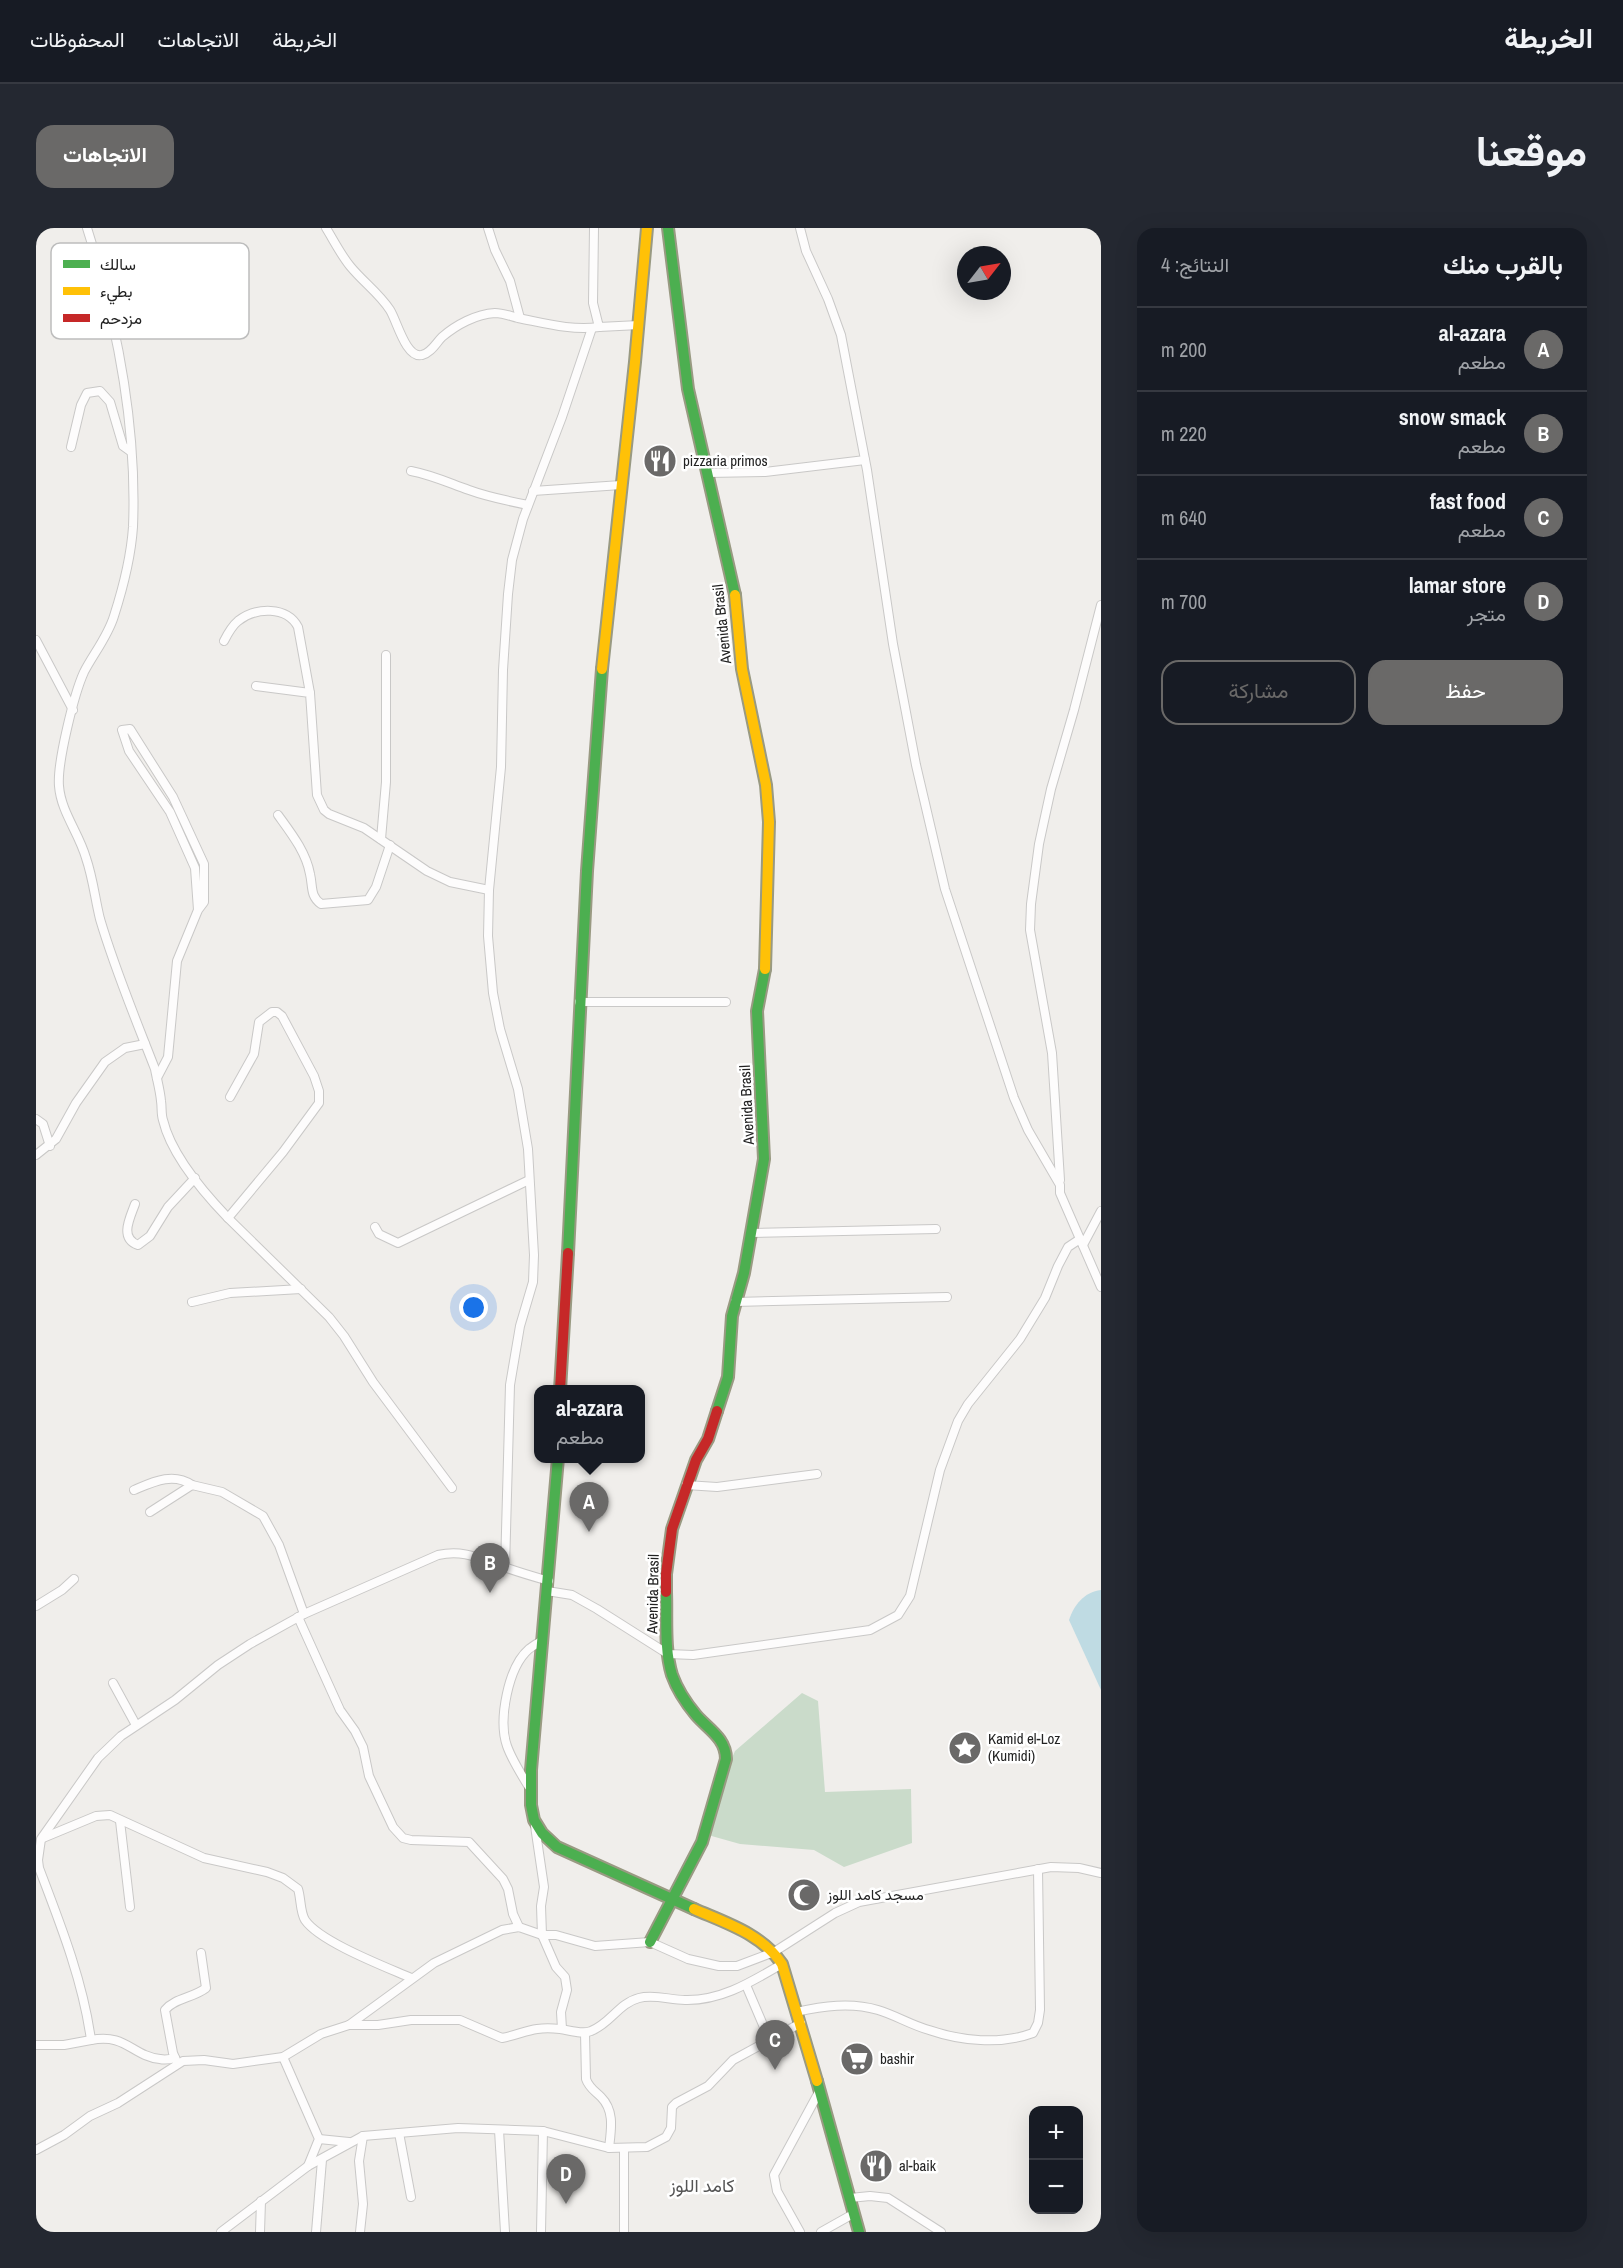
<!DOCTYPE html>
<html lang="ar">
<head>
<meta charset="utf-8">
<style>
  body { margin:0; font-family:"Archivo Narrow",Vazirmatn,sans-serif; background:#242831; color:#f1f3f6; direction:rtl }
  .controls { position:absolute; right:18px; bottom:18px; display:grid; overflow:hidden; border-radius:12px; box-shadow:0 6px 24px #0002 }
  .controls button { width:54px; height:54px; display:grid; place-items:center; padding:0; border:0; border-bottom:2px solid #363941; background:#171b24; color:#f1f3f6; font:30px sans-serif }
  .compass { position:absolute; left:921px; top:18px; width:54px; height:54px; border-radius:50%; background:#171b24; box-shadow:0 6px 24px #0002; rotate:59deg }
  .you { position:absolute; left:438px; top:1080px; width:21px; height:21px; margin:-15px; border:4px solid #fff; border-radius:50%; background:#1a73e8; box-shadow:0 0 0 9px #1a73e833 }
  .badge { display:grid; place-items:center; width:39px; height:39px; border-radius:50%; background:#6a6968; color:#fff; font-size:20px; font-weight:700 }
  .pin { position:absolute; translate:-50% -50px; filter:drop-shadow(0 2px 3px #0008) }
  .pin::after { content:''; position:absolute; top:32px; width:21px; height:18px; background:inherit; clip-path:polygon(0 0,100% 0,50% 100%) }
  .popup { position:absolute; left:498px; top:1157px; width:111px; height:78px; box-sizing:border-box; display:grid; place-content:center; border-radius:12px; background:#171b24; filter:drop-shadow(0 2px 4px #0005); font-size:20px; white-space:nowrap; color:#9ea1a6 }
  .popup b { font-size:22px; color:#f1f3f6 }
  .popup::after { content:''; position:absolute; left:50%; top:100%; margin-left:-12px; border:12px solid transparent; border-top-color:#171b24 }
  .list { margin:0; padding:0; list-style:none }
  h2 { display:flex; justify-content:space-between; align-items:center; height:78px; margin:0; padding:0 24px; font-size:26px }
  h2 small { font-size:20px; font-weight:400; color:#9ea1a6 }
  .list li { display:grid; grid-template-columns:39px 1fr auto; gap:18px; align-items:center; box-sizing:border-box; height:84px; padding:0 24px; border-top:2px solid #363941 }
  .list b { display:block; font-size:22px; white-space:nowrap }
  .list p { margin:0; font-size:20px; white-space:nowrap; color:#9ea1a6 }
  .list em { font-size:20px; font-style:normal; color:#9ea1a6 }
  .actions { display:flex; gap:12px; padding:18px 24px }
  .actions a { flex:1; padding:14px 0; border:2px solid #6a6968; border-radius:18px; text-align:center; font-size:21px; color:#6a6968 }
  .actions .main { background:#6a6968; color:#fff }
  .map { position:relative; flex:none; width:1065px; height:2004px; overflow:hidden; direction:ltr; border-radius:18px }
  header { display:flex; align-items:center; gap:36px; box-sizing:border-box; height:84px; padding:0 30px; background:#171b24; border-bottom:2px solid #363941 }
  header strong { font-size:28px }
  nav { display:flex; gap:33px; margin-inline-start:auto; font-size:21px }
  .intro { display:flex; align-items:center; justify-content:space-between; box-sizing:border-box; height:144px; padding:0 36px }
  h1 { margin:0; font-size:42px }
  .button { padding:15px 27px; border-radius:18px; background:#6a6968; color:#fff; font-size:21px; font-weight:700 }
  main { display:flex; gap:36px; padding:0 36px }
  aside { flex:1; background:#171b24; border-radius:18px; box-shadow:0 6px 24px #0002 }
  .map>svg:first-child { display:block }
</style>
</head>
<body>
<header>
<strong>الخريطة</strong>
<nav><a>الخريطة</a><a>الاتجاهات</a><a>المحفوظات</a></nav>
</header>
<div class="intro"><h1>موقعنا</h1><a class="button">الاتجاهات</a></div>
<main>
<aside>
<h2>بالقرب منك<small>النتائج: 4</small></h2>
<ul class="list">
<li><span class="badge">A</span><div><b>al-azara</b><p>مطعم</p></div><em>200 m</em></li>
<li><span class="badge">B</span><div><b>snow smack</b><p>مطعم</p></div><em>220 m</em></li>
<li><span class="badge">C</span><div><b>fast food</b><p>مطعم</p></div><em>640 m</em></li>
<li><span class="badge">D</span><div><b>lamar store</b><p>متجر</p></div><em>700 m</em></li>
</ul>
<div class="actions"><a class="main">حفظ</a><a>مشاركة</a></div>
</aside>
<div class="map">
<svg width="1065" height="2004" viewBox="0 0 1065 2004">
  <rect width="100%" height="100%" fill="#f0eeeb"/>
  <!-- cemetery -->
  <polygon fill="#cadbca" points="766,1465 782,1473 789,1564 875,1561 876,1615 808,1639 778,1622 704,1616 672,1607 677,1574 699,1523"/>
  <!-- water -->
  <path fill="#bfdbe3" d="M 1065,1362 L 1065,1462 L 1033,1392 C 1038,1377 1048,1364 1065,1362 Z"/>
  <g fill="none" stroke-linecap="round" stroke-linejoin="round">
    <defs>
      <g id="street">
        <path d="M 51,0 C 81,95 101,199 97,299 C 95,328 87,360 78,388 C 72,408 58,425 48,444 C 38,466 21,535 23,558 C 25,584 43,605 50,630 C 57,650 59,671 64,691 C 79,742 100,792 119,841 C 121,852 124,862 125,873 C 126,879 125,886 127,892 C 135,926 168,965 192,990"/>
        <path d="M 290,0 C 298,13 305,27 314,38 C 327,54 343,65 354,82 C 361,93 370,131 386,127 C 395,125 400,115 406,109 C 420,97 440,86 459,85 C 467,85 474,88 482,90 C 508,95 536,103 563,99"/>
        <polyline points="452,0 459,22 474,53 484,90"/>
        <polyline points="558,0 557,75 563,99 603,97"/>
        <polyline points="764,0 770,23 792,71 805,107 831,242 857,416 880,537 909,661 978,870 992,902 1024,957 1024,965 1065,1059"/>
        <polyline points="35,219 45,177 51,165 64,163 74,174 87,218 94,223"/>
        <path d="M 375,243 C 396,247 413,255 433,262 C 452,269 472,273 492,277"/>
        <polyline points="672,245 729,244 829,232"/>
        <polyline points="497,263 585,257"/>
        <polyline points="0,412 37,482"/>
        <path d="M 188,413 C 192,405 196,398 202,393 C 220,379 251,378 262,399 L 274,465"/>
        <polyline points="220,458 274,465 281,567 288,582 293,586 328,600 391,643 414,654 453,662"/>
        <path d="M 242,587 C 255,605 270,624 274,646 C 277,659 274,668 285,676 L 332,672 L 340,659 L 354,617"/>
        <polyline points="345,611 350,554 350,427"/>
        <polyline points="543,774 690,774"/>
        <polyline points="121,850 132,829 141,733 162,682 168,674 168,636 137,569 94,501 86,502 93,523 134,584 159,640 162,682"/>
        <polyline points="194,869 218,826 223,794 236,784 241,784 246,788 278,848 283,863 283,875 247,924 192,990 293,1089 308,1108 337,1154 416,1260"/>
        <polyline points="0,891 7,896 14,918"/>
        <polyline points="0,927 20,911 40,875 69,834 89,820 109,816"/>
        <polyline points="1024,952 1016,825 994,702 995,676 1003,616 1015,561 1038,482 1065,377"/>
        <path d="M 99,976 C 94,990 83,1010 102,1017 L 114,1008 L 132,979 L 159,950"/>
        <polyline points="339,999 343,1006 362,1015 493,952"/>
        <polyline points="715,1005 900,1001"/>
        <polyline points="1047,1017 1065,983"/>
        <polyline points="156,1074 194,1065 265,1061"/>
        <polyline points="699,1074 911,1069"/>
        <polyline points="650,1257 681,1259 781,1246"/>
        <path d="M 98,1262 C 117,1254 137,1244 156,1257"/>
        <polyline points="114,1284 156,1257 186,1264 227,1288 243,1317 268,1386"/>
        <polyline points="469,1340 474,1157 484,1098 497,1054 498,1027 492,921 482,861 464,801 457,765 452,708 453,662 465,539 467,442 472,366 476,332 487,291 526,189 556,100"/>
        <polyline points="511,1363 536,1367 561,1381 632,1426 657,1427 834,1402 862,1387 874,1368 904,1242 922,1193 932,1176 984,1111 1009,1070 1022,1038 1032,1019 1044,1011"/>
        <polyline points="0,1378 26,1362 38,1351"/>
        <polyline points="262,1389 304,1482 319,1503 327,1519 333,1548 357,1599 367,1610 375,1612 433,1614 467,1651 472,1661 477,1686 483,1699"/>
        <polyline points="77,1455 100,1497"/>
        <path d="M 493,1559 C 485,1546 476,1532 471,1518 C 462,1492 472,1439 493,1421 C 497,1418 502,1415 505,1413"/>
        <polyline points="84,1593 94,1679"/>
        <polyline points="499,1598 508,1659 505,1678 506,1707 520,1739 529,1749 531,1762 525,1784 526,1801"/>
        <path d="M 7,1610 L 60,1588 L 74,1587 L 168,1630 L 231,1644 L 247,1650 L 262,1661 C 265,1670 264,1684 269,1692 C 284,1714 350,1739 375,1750"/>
        <polyline points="710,1757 733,1811"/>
        <path d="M 760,1784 C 787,1778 815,1774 842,1782 C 859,1787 875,1797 893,1802 C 925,1813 964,1817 997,1805 L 1002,1795 L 1004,1782 L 1002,1641"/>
        <path d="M 313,1797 L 342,1797 L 375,1792 L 424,1792 L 466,1810 C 490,1805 496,1798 524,1801 C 533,1802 546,1807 555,1803 C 574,1796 583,1775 603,1770 C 618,1766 634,1772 649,1772 C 685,1773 715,1754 746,1736"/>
        <path d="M 549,1805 L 550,1851 C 553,1860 559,1863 565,1869 C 579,1883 575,1902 573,1920"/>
        <polyline points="0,1817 28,1817 55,1812"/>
        <polyline points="247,1829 283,1911 272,1938"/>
        <path d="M 139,1830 C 135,1831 129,1832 124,1831 C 96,1828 90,1805 55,1812 C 47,1753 24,1695 3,1640 L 2,1632 L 5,1611 L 62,1530 L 85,1508 L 139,1472 L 182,1437 L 214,1416 L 268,1386 L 402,1327 C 430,1321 445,1332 471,1340 C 485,1345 499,1349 513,1353"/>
        <path d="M 141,1834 L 137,1825 L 129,1782 C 139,1770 157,1770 170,1760 L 165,1725"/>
        <polyline points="463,1902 469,2004"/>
        <polyline points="363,1905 375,1969"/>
        <polyline points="283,1911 313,1914"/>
        <polyline points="0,1922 28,1907 54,1888 82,1875 147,1833 168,1832 197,1836 247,1829 285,1806 313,1797 398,1735 466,1702 483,1699 506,1707 520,1707 559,1718 614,1714 652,1731 683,1738 701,1738 738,1724 799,1685 823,1674 1015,1639 1043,1640 1065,1645"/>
        <polyline points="814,1970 834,1968 852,1970 905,2004"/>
        <polyline points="185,2004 272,1938 327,1908 422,1900 507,1903 573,1920 611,1919 630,1909 635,1900 636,1879 640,1875 672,1858 697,1832 765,1795"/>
        <polyline points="224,2004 225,1973"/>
        <polyline points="280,2004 286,1932"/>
        <polyline points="324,2004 327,1976 323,1933 327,1908"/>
        <polyline points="505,2004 507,1903"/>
        <polyline points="588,2004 588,1920"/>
        <polyline points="764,2004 741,1963 738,1947 783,1864"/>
        <polyline points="785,2004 817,1986"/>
      </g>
      <g id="fast">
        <polyline points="632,0 652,161 699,367"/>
        <polyline points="532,1025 551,643 566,441"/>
        <polyline points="681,1183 692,1149 696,1088 708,1045 728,931 721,783 729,741"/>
        <polyline points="522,1230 495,1542 495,1577 498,1592 506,1605 521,1619 658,1681"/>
        <path d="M 614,1714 L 666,1614 L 690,1531 C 690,1510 672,1501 660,1487 C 650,1475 641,1461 636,1447 C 628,1421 631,1390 630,1364"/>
        <polyline points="781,1853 823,2004"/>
      </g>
      <g id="slow">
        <polyline points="699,367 706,441 730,557 733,594 729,741"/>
        <polyline points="566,441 599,134 611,0"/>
        <path d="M 658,1681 C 690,1695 726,1706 746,1736 L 781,1853"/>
      </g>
      <g id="jam">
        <polyline points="524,1162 532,1025"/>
        <polyline points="630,1364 630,1346 636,1301 660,1232 672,1211 681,1183"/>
      </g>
    </defs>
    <!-- street casing -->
    <use href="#street" stroke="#c9c8c7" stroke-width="10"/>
    <!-- fast casing -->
    <use href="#fast" stroke="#999a82" stroke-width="14"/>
    <!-- slow casing -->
    <use href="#slow" stroke="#999a82" stroke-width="14"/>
    <!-- jam casing -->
    <use href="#jam" stroke="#999a82" stroke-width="14"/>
    <!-- street -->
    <use href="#street" stroke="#fdfcfc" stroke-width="8"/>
    <!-- fast -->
    <use href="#fast" stroke="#4caf50" stroke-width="10"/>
    <!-- slow -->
    <use href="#slow" stroke="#ffc107" stroke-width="10"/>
    <!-- jam -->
    <use href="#jam" stroke="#c62828" stroke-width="10"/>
  </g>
  <!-- icons -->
  <defs>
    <symbol id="restaurant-disc" viewBox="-11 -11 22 22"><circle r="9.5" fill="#6a6968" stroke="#fff"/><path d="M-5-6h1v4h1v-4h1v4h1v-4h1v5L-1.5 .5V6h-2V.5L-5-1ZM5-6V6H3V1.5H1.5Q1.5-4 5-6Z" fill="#fff"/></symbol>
    <symbol id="sight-disc" viewBox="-11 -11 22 22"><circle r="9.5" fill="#6a6968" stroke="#fff"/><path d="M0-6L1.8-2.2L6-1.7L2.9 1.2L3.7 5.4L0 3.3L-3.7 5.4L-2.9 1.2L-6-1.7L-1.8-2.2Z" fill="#fff"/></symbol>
    <symbol id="mosque-disc" viewBox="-11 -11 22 22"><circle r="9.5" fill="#6a6968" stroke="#fff"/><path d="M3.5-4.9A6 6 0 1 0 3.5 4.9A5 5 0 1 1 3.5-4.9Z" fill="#fff"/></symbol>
    <symbol id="supermarket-disc" viewBox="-11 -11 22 22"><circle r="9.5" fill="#6a6968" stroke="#fff"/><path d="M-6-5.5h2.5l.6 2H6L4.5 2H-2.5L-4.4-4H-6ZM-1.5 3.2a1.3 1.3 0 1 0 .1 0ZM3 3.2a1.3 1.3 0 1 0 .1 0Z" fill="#fff"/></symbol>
  </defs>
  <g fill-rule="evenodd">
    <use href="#restaurant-disc" x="605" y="214" width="38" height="38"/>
    <use href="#sight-disc" x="910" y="1501" width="38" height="38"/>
    <use href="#mosque-disc" x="749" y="1648" width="38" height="38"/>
    <use href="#supermarket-disc" x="802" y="1812" width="38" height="38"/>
    <use href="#restaurant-disc" x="821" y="1919" width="38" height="38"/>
  </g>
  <g text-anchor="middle" stroke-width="5" stroke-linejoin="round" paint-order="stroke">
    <!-- poi labels -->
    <g font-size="15" fill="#222" stroke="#fff" text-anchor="start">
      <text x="647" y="238">pizzaria primos</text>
      <text x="952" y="1516">Kamid el-Loz<tspan x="952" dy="17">(Kumidi)</tspan></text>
      <text x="791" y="1672">مسجد كامد اللوز</text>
      <text x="844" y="1836">bashir</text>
      <text x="863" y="1943">al-baik</text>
    </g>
    <!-- street labels -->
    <g font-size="15" fill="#222" stroke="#fff">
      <text transform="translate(686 396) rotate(-96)" y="5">Avenida Brasil</text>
      <text transform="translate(711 877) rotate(-93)" y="5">Avenida Brasil</text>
      <text transform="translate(617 1366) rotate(-89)" y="5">Avenida Brasil</text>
    </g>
    <!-- quarter labels -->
    <g font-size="18" fill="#555" stroke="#fff">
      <text x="666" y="1964">كامد اللوز</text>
    </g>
  </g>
  <!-- legend -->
  <rect x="15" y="15" width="198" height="96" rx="9" fill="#fff" stroke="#bdbdbd" stroke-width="1.5"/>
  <rect x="27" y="32" width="27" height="8" fill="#4caf50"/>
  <rect x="27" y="59" width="27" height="8" fill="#ffc107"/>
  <rect x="27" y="86" width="27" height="8" fill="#c62828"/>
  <g font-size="16" fill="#222">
    <text x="64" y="42">سالك</text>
    <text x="64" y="69">بطيء</text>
    <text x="64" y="96">مزدحم</text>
  </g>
</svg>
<div class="controls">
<button>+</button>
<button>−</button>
</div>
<svg class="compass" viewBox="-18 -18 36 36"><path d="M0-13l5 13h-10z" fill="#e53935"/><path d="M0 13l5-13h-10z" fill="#9ea1a6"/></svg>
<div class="you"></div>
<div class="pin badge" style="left:553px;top:1304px">A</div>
<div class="popup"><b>al-azara</b>مطعم</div>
<div class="pin badge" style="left:454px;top:1365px">B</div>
<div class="pin badge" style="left:739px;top:1842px">C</div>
<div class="pin badge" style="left:530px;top:1976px">D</div>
</div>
</main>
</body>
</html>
